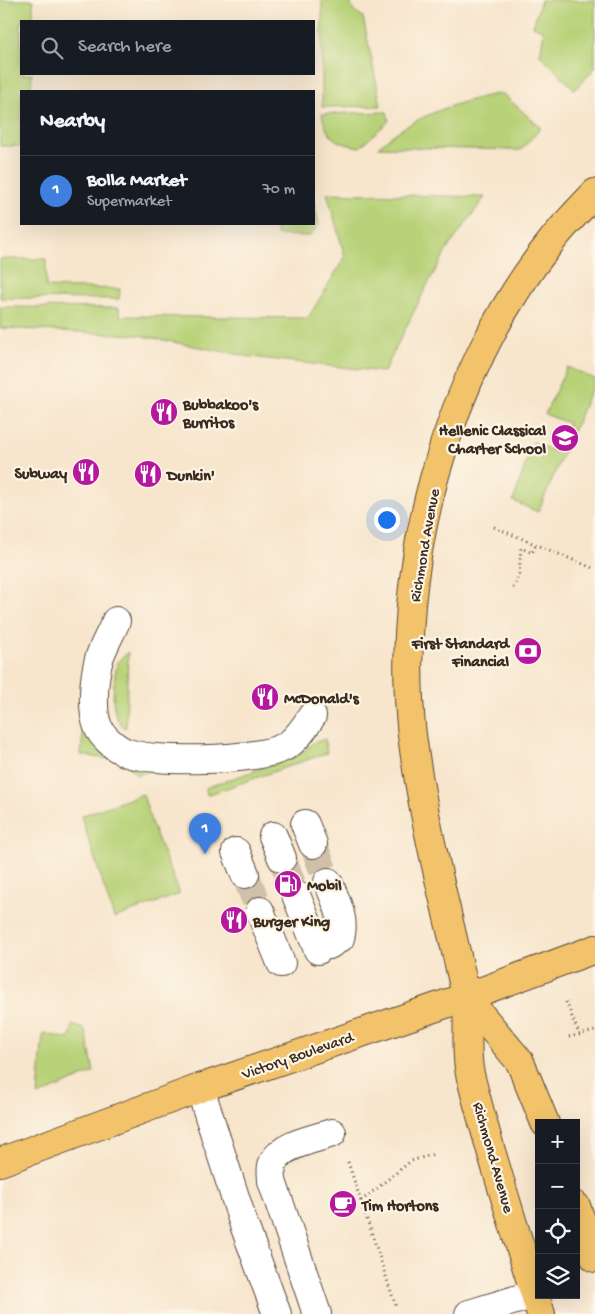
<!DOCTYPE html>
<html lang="en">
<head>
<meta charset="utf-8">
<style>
  body { margin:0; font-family:"Gochi Hand",sans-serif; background:#20242c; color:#f1f3f6 }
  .controls { position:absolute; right:15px; bottom:15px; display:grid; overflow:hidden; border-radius:0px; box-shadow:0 5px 20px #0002 }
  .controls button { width:45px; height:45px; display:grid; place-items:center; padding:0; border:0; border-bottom:1px solid #363941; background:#171b24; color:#f1f3f6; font:25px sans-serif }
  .you { position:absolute; left:386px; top:519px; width:18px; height:18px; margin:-12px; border:4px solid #fff; border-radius:50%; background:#1a73e8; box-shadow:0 0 0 8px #1a73e833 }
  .badge { display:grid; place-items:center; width:32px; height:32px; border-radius:50%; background:#2563eb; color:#fff; font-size:16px; font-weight:700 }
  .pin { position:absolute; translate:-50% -41px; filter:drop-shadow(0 1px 2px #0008) }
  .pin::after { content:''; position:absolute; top:26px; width:18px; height:15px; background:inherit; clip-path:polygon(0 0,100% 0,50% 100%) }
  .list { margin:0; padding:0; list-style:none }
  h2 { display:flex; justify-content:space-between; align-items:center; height:65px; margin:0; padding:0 20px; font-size:21px }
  h2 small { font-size:16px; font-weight:400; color:#9ea1a6 }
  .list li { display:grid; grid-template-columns:32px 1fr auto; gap:15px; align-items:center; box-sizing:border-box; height:70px; padding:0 20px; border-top:1px solid #363941 }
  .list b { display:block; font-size:19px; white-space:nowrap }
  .list p { margin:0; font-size:16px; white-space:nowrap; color:#9ea1a6 }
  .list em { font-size:16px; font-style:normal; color:#9ea1a6 }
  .icon { flex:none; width:28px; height:28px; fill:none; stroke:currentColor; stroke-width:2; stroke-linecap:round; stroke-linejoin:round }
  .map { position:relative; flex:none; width:595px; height:1314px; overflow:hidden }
  .search { position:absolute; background:#171b24; box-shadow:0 5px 20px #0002; left:20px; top:20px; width:295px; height:55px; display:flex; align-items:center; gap:12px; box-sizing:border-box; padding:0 18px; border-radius:0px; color:#9ea1a6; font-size:19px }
  .panel { position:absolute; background:#171b24; box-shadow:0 5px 20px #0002; left:20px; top:90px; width:295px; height:135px; border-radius:0px }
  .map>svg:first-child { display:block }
</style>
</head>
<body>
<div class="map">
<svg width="595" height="1314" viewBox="0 0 595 1314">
  <rect width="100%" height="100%" fill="#fcf5e5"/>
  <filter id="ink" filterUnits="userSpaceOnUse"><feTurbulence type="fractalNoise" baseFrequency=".02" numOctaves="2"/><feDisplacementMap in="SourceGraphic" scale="10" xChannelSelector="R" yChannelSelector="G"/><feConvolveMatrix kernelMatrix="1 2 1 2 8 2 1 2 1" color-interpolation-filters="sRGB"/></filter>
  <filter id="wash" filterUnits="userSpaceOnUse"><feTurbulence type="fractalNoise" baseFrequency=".0096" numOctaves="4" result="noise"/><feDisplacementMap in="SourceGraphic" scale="20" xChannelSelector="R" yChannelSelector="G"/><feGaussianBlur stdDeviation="1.12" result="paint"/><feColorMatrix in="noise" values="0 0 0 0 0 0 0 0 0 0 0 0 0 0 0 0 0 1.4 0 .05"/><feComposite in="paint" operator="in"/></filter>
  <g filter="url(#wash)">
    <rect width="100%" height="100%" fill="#f7e5cc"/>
    <!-- green -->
    <g fill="#b7d278" stroke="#797e4b">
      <polygon points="0,0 33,0 33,21 21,21 21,74 32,74 31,91 21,91 21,146 0,146"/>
      <polygon points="322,0 350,0 352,9 363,17 381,106 322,107"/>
      <polygon points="541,0 595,0 595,68 575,90 540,55 544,31 533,26"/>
      <path d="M 502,93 L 541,128 L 521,150 L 378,147 C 411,117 458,101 502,93 Z"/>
      <path d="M 387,112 L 389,121 L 360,147 C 336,143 327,139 322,114 Z"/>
      <polygon points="327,193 485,197 448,248 426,287 384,372 251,357 137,335 0,328 0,307 119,308 120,316 308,318 345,257"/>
      <polygon points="314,203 319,224 310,236 276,235 276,228 253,227 253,224 314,224"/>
      <polygon points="0,259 46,259 46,287 120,289 119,299 0,298"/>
      <polygon points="567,367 595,379 573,432 566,430 568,423 545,414"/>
      <polygon points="533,442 556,452 560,445 566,447 538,512 513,501"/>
      <path d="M 128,652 L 126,728 C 107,718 114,680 117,662 Z"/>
      <polygon points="84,721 167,765 137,775 122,761 81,755"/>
      <polygon points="325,739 327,753 207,795 206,788 210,786 298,756 313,743"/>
      <polygon points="143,794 152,825 180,894 114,918 81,816"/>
      <polygon points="73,1025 83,1029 86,1033 94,1072 38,1096 43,1033 69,1039"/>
    </g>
  </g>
  <g filter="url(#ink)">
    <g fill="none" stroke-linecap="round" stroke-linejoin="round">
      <!-- minor-tunnel -->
      <g stroke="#d1c0a9" stroke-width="28" stroke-dasharray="28 14" stroke-linecap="butt">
        <polyline points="313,844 328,882"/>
        <polyline points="282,858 296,895"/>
        <polyline points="245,874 260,911"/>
      </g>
      <defs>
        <g id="minor">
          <path d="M 116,621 C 111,633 103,646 99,659 C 94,677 91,710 98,727 C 102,736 114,747 123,751 C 148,764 259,761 284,747 C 296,741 305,727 312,716"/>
          <polyline points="305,824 313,844"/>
          <polyline points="273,836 282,858"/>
          <polyline points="236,852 245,874"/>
          <path d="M 328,882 C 335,899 346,919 340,938 L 329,945"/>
          <polyline points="296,895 318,950"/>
          <polyline points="260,911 281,963"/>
          <polyline points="200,1088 244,1225 277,1314"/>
          <path d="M 317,1314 L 272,1181 C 272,1175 270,1167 274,1161 C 283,1144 315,1139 332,1133"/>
          <polyline points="469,1314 535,1294"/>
        </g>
        <g id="major">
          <polyline points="466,997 520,1062 545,1123"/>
          <polyline points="0,1162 200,1088 466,997 595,949"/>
          <polyline points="576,1206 595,1258"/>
          <path d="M 541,1314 C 517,1235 490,1155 470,1074 C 464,1048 471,1018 465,991 C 446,906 423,821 412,735 C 393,569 446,372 551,242 C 564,225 580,209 595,193"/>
        </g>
      </defs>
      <!-- minor casing -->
      <use href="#minor" stroke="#574638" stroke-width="30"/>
      <!-- major casing -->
      <use href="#major" stroke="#574638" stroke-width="30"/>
      <!-- path -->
      <g stroke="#574638" stroke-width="3" stroke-dasharray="1 4" stroke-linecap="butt">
        <polyline points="494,527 595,569"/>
        <polyline points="513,588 519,575 521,548 532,553 536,544"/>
        <polyline points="566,1002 579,1034"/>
        <polyline points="569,1037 595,1031"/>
        <polyline points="348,1162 396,1307"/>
        <polyline points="361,1201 411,1161 434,1154"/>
      </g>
      <!-- minor -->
      <use href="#minor" stroke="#fff" stroke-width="28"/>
      <!-- major -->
      <use href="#major" stroke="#f2c36a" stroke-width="28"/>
    </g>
  </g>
  <!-- icons -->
  <defs>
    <symbol id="restaurant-disc" viewBox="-11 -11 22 22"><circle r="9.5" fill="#b5179e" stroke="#fcf5e5"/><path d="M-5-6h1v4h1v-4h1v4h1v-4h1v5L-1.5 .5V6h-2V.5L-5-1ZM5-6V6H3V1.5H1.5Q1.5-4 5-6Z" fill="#fff"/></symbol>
    <symbol id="school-disc" viewBox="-11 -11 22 22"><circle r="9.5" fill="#b5179e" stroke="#fcf5e5"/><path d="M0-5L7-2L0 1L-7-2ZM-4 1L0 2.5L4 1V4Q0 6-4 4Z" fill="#fff"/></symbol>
    <symbol id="bank-disc" viewBox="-11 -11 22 22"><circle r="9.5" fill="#b5179e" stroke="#fcf5e5"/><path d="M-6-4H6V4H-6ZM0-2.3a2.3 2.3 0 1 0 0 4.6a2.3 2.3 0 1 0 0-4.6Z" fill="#fff"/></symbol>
    <symbol id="fuel-disc" viewBox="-11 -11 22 22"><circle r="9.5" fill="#b5179e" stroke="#fcf5e5"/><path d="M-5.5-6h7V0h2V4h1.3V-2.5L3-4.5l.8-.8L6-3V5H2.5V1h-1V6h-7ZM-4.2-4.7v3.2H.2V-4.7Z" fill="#fff"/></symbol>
    <symbol id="cafe-disc" viewBox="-11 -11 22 22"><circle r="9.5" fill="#b5179e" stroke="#fcf5e5"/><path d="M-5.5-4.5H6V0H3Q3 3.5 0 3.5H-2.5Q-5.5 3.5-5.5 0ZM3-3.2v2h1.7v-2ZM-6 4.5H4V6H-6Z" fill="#fff"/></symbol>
  </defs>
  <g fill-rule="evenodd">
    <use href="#restaurant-disc" x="148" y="396" width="32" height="32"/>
    <use href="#school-disc" x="549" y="422" width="32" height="32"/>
    <use href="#restaurant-disc" x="70" y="456" width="32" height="32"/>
    <use href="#restaurant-disc" x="132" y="458" width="32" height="32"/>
    <use href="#bank-disc" x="512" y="635" width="32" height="32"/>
    <use href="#restaurant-disc" x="249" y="681" width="32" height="32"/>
    <use href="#fuel-disc" x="272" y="868" width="32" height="32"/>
    <use href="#restaurant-disc" x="218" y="904" width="32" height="32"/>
    <use href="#cafe-disc" x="327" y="1188" width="32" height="32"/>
  </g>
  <g text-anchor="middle" stroke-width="4.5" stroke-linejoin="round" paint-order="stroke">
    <!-- poi labels -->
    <g font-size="16" font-weight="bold" fill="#3b2a1e" stroke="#fcf5e5" text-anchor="start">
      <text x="183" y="409">Bubbakoo's<tspan x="183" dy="18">Burritos</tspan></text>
      <text x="546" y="435" text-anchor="end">Hellenic Classical<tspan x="546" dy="18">Charter School</tspan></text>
      <text x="67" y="478" text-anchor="end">Subway</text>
      <text x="167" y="480">Dunkin'</text>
      <text x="509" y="648" text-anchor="end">First Standard<tspan x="509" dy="18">Financial</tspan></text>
      <text x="284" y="703">McDonald's</text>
      <text x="307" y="890">Mobil</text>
      <text x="253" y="926">Burger King</text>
      <text x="362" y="1210">Tim Hortons</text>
    </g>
    <!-- street labels -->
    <g font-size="16" fill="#3b2a1e" stroke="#fcf5e5">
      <text transform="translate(423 545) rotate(-80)" y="6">Richmond Avenue</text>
      <text transform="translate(297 1054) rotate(-19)" y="6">Victory Boulevard</text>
      <text transform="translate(495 1157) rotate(74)" y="6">Richmond Avenue</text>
    </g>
  </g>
</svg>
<div class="controls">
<button>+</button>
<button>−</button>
<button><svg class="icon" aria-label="locate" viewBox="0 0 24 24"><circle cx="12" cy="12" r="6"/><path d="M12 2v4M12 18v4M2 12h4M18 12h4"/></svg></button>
<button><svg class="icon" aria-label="layers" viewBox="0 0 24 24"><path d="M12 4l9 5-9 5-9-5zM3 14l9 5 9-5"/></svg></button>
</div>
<div class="you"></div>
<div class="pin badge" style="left:205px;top:854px;background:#3f7fe0">1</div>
<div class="search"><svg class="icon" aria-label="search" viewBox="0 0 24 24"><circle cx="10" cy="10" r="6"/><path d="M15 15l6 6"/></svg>Search here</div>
<section class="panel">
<h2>Nearby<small></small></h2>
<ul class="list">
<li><span class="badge" style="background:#3f7fe0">1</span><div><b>Bolla Market</b><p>Supermarket</p></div><em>70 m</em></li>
</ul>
</section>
</div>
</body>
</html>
